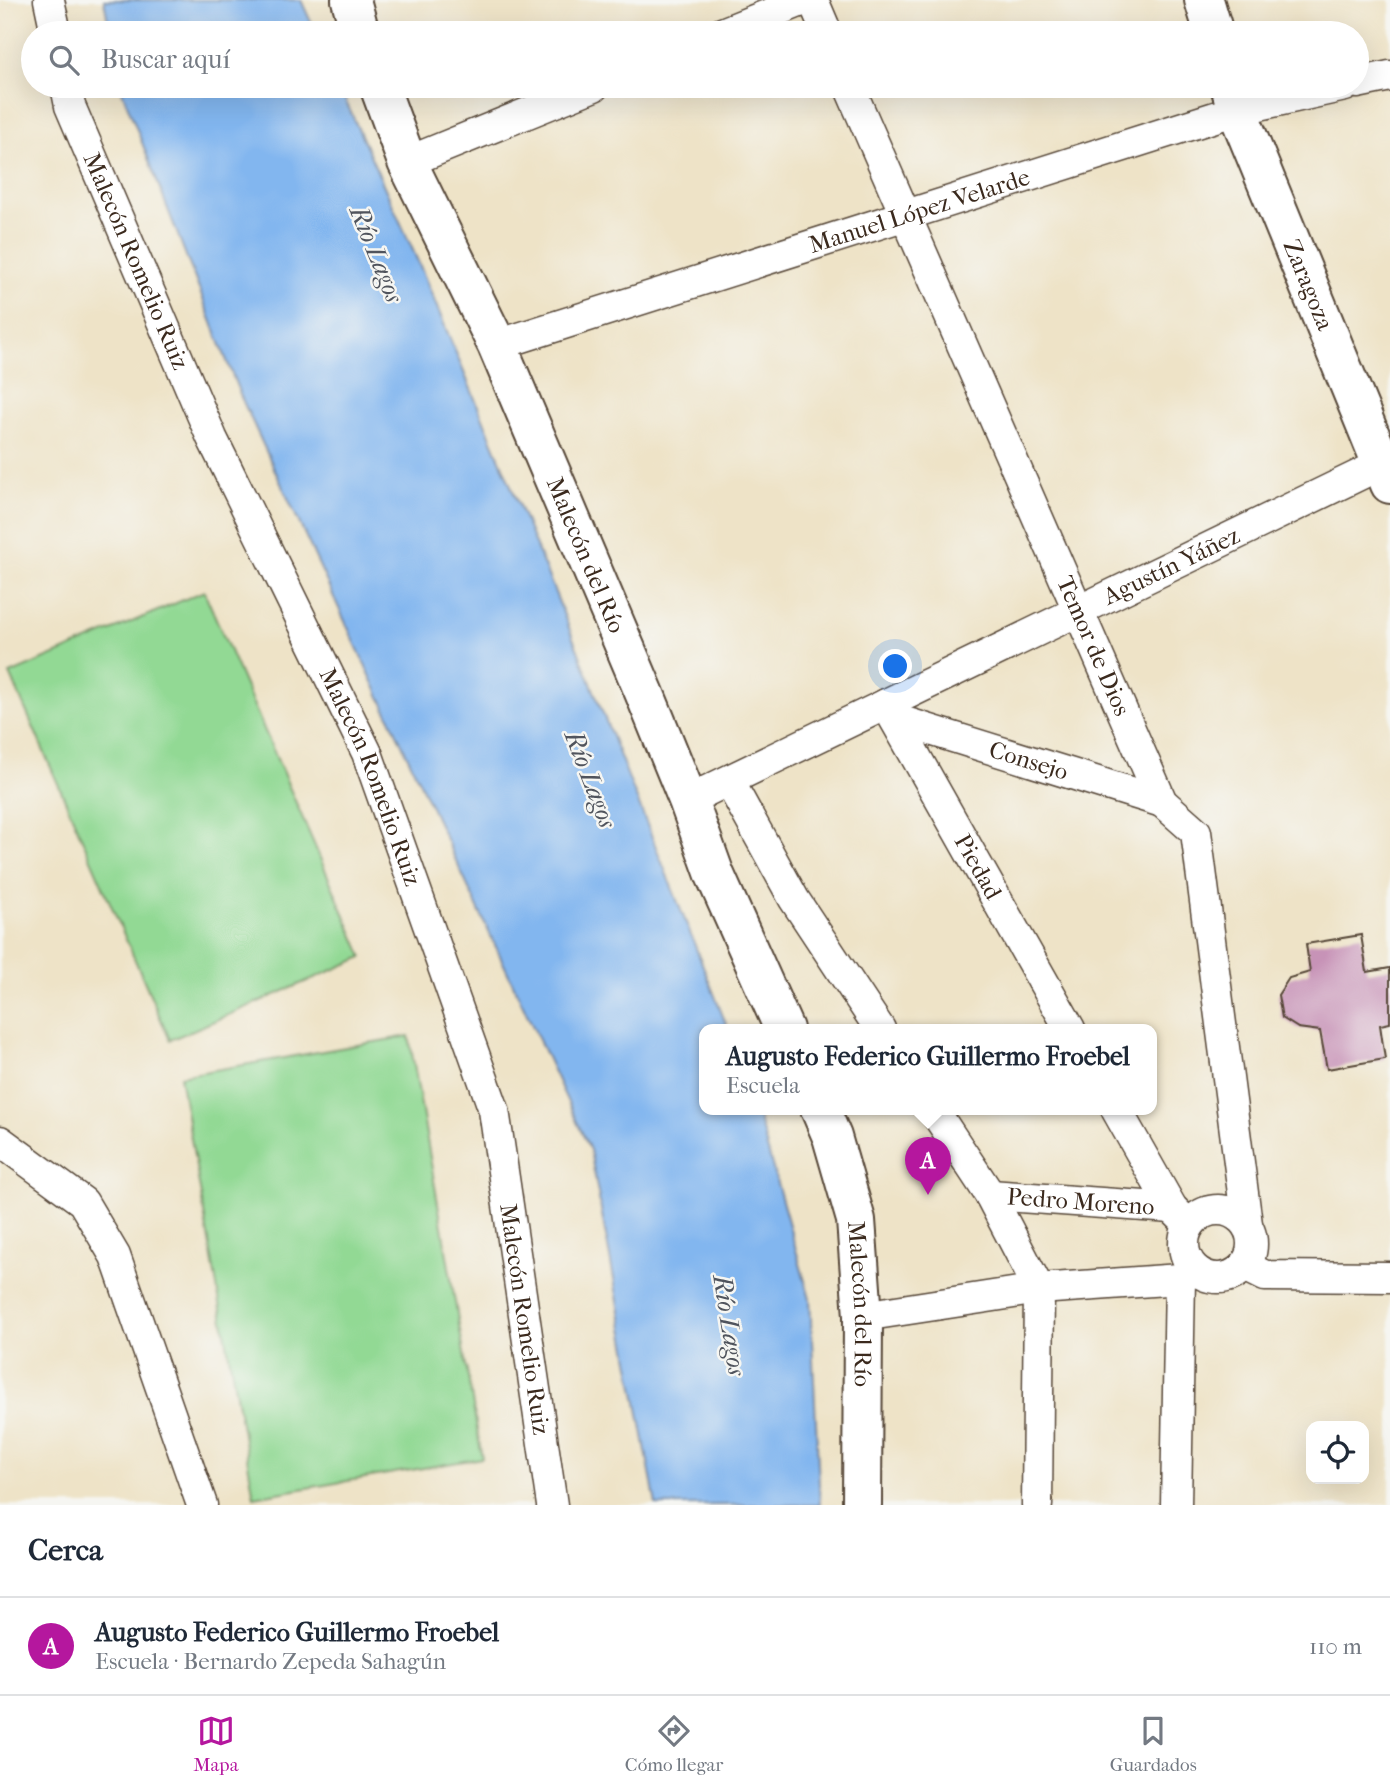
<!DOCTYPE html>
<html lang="es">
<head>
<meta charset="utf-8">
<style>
  body { margin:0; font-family:"IM FELL French Canon",serif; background:#f2f2f3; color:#1f2937 }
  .controls { position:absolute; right:21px; bottom:21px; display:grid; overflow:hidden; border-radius:14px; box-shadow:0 7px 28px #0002 }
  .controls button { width:63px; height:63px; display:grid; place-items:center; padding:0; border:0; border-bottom:2px solid #e0e1e3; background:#fff; color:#1f2937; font:35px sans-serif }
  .you { position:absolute; left:896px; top:667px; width:24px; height:24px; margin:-18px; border:5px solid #fff; border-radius:50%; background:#1a73e8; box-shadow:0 0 0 10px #1a73e833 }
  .badge { display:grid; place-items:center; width:46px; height:46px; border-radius:50%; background:#b5179e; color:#fff; font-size:23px; font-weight:700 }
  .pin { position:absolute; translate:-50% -58px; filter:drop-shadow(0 2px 4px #0008) }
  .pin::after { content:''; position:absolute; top:37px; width:24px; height:21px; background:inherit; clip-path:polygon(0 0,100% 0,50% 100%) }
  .popup { position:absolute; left:699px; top:1024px; width:458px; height:91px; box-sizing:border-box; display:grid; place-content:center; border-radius:14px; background:#fff; filter:drop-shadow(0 2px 5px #0005); font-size:23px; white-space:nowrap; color:#747a83 }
  .popup b { font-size:26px; color:#1f2937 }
  .popup::after { content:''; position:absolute; left:50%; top:100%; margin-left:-14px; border:14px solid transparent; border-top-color:#fff }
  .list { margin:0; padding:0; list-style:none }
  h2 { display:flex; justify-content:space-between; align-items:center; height:91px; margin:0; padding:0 28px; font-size:30px }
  h2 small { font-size:23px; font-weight:400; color:#747a83 }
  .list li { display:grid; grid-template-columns:46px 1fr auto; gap:21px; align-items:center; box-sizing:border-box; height:98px; padding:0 28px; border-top:2px solid #e0e1e3 }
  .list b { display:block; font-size:26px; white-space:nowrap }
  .list p { margin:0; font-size:23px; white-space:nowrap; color:#747a83 }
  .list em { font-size:23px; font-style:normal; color:#747a83 }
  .icon { flex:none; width:38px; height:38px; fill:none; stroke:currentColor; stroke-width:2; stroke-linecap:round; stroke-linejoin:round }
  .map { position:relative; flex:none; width:1390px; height:1505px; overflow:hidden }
  .search { position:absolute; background:#fff; box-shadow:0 7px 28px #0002; left:21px; right:21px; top:21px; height:77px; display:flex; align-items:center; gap:18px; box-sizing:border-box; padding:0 24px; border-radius:38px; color:#747a83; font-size:26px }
  .sheet { height:189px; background:#fff }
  nav { display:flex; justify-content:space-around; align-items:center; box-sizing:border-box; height:98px; border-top:2px solid #e0e1e3; background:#fff; font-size:19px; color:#747a83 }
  nav a { display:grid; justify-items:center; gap:4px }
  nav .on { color:#b5179e }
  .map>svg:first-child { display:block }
</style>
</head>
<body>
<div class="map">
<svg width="1390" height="1505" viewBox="0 0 1390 1505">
  <rect width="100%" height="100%" fill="#f6f6f2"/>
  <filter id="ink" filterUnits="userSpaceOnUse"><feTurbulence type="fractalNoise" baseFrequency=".0143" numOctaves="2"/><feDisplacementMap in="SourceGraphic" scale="14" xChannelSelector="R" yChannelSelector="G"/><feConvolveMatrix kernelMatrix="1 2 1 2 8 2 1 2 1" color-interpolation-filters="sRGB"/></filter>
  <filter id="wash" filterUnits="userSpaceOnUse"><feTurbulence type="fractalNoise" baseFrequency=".00686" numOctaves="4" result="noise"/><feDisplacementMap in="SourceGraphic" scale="28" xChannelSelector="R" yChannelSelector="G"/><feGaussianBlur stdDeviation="1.57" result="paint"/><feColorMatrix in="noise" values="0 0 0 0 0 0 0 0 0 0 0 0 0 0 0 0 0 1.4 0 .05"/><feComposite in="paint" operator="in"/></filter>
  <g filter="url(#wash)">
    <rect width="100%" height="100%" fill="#eee3c7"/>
    <!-- green -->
    <g fill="#92d994" stroke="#668259" stroke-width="2">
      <polygon points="204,591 363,957 170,1040 10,674"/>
      <polygon points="409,1036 482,1458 254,1497 180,1076"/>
    </g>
    <!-- water -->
    <g fill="#82b6ef" stroke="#5e7086" stroke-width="2">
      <polygon points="104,0 301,0 316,33 110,33"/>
      <polygon points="120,86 339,86 420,266 556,595 728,1029 704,1029 704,1109 756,1109 810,1299 820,1505 656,1505 590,1150 241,397"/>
    </g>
    <g id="blocks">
      <!-- building -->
      <polygon fill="#c793b7" points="1361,935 1367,972 1390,968 1390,1023 1380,1025 1385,1059 1327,1069 1320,1031 1298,1028 1282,1018 1278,995 1289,978 1310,972 1306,944"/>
    </g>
  </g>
  <g filter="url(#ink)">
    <use href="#blocks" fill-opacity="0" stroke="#564637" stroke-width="2"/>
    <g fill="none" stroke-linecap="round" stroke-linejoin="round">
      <defs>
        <g id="street">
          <polyline points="49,0 56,33"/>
          <polyline points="813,0 827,33"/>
          <polyline points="722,33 804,0"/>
          <polyline points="1357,83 1390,76"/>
          <path id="s1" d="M 66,86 L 70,106 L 212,438 L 367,753 L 494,1110 L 552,1505"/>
          <path id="s2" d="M 849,86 L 1162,802 L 1196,832 L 1247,1224"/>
          <polyline points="407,162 594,86"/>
          <path id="s3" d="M 497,345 L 1237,110 L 1345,86"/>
          <path id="s4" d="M 886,704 L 1070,1029"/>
          <path id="s5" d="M 895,719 L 1162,802"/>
          <polyline points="729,781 794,899 880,1029"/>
          <path id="s6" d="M 688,800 L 1390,460"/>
          <polyline points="933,1109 990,1195 1039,1289 1037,1505"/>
          <polyline points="1116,1109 1172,1208 1182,1218"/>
          <polyline points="0,1141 83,1202 115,1256 202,1505"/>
          <path id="s7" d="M 990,1195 L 1172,1208"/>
          <circle cx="1218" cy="1244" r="34"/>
          <polyline points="1245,1266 1265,1276 1390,1277"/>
          <polyline points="863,1316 1039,1289 1180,1279 1195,1270"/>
          <polyline points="1176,1505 1180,1279"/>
        </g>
        <g id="secondary">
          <polyline points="351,0 360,33"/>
          <polyline points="1204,0 1214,33"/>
          <path id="s8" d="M 379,86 L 407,162 L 497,345 L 644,692 L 688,800 L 715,875 L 784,1029"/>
          <path id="s9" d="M 1230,86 L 1237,110 L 1390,484"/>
          <path id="s10" d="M 820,1109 L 832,1137 L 856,1220 L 863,1316 L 862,1505"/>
        </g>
      </defs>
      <!-- street casing -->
      <use href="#street" stroke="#564637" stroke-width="33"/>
      <!-- secondary casing -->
      <use href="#secondary" stroke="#564637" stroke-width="42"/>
      <!-- street -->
      <use href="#street" stroke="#fff" stroke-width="30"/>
      <!-- secondary -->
      <use href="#secondary" stroke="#fff" stroke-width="38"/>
    </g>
  </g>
  <g text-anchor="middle" stroke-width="5" stroke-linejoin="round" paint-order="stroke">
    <!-- street labels -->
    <g font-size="24" fill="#3b2a1e" stroke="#f6f6f2">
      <text dy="8" stroke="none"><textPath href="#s3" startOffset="443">Manuel López Velarde</textPath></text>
      <text dy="8" stroke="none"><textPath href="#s1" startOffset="189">Malecón Romelio Ruiz</textPath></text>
      <text dy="8" stroke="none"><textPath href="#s9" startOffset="214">Zaragoza</textPath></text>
      <text dy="8" stroke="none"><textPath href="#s8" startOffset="513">Malecón del Río</textPath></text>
      <text dy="8" stroke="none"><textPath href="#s6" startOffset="537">Agustín Yáñez</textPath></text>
      <text dy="8" stroke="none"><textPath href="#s2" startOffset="611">Temor de Dios</textPath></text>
      <text dy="8" stroke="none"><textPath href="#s5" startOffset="140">Consejo</textPath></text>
      <text dy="8" stroke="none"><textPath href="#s1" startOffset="756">Malecón Romelio Ruiz</textPath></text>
      <text dy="8" stroke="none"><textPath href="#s4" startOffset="187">Piedad</textPath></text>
      <text dy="8" stroke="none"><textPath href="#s7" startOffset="91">Pedro Moreno</textPath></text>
      <text dy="8" stroke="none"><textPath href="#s10" startOffset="201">Malecón del Río</textPath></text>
      <text dy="8" stroke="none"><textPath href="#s1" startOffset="1323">Malecón Romelio Ruiz</textPath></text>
    </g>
    <!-- water labels -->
    <g font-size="26" font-style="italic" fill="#50545d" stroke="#f6f6f2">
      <text transform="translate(377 254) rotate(68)" y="9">Río Lagos</text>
      <text transform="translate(591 779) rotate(69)" y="9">Río Lagos</text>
      <text transform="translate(730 1325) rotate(81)" y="9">Río Lagos</text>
    </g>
  </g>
</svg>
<div class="controls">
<button><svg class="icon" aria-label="locate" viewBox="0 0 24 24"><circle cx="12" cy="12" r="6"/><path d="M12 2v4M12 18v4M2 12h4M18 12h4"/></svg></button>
</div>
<div class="you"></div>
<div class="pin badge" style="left:928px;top:1195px">A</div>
<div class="popup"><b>Augusto Federico Guillermo Froebel</b>Escuela</div>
<div class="search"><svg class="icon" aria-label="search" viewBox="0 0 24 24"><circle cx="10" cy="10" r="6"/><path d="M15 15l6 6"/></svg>Buscar aquí</div>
</div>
<section class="sheet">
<h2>Cerca<small></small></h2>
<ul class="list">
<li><span class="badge">A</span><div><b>Augusto Federico Guillermo Froebel</b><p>Escuela · Bernardo Zepeda Sahagún</p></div><em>110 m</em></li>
</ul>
</section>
<nav>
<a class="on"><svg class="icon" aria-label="map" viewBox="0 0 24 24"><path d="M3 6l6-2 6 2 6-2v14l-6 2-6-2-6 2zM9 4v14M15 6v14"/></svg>Mapa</a>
<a><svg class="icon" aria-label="directions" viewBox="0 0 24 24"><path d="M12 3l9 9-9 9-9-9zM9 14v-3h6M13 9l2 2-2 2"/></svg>Cómo llegar</a>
<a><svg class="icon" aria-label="saved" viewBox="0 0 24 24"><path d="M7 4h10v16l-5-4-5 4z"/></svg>Guardados</a>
</nav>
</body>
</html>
